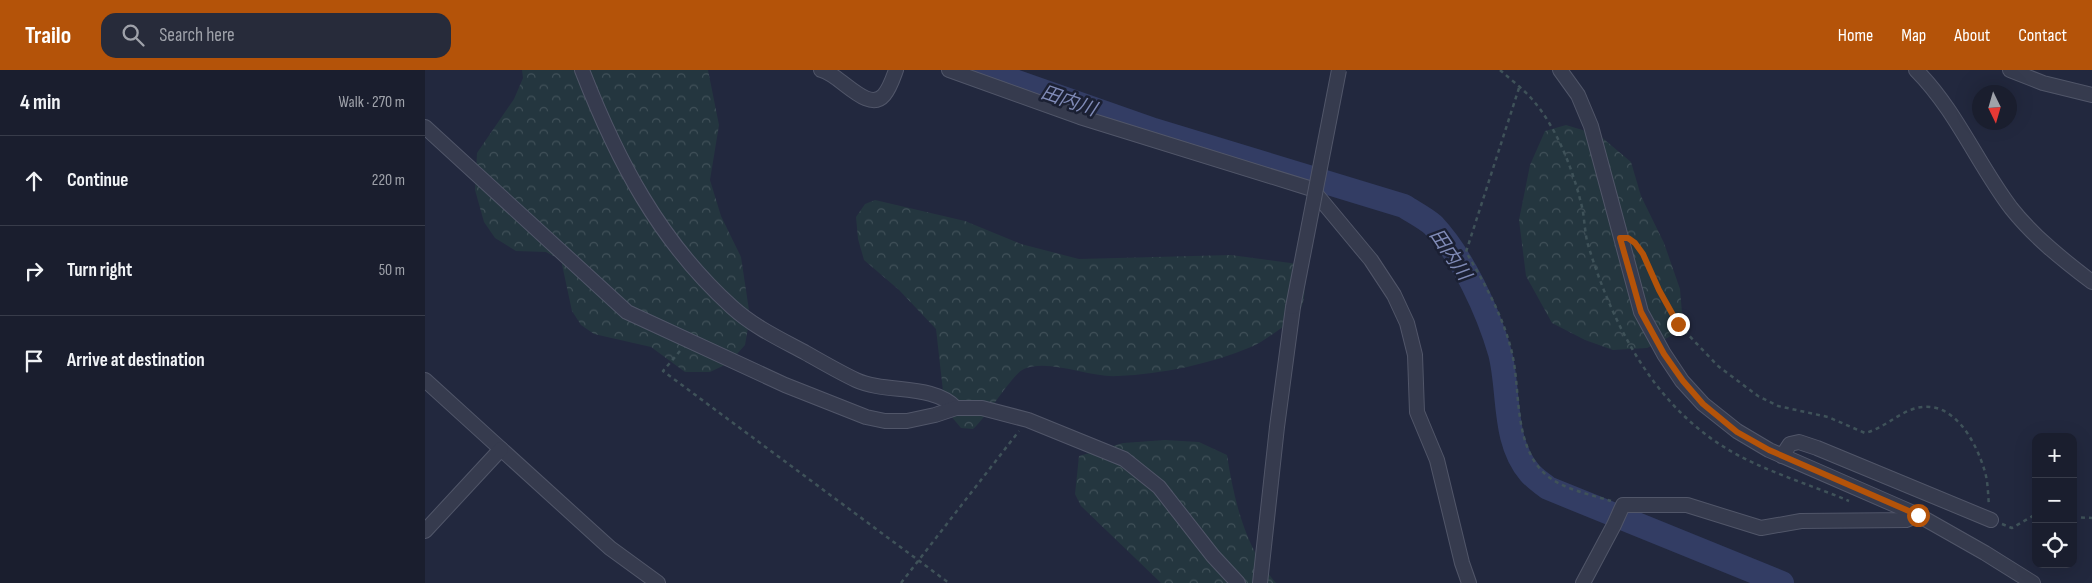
<!DOCTYPE html>
<html lang="en">
<head>
<meta charset="utf-8">
<style>
  body { margin:0; font-family:"Sofia Sans Condensed","Noto Sans JP",sans-serif; background:#272b3a; color:#f1f3f6 }
  .controls { position:absolute; right:15px; bottom:15px; display:grid; overflow:hidden; border-radius:10px; box-shadow:0 5px 20px #0002 }
  .controls button { width:45px; height:45px; display:grid; place-items:center; padding:0; border:0; border-bottom:1px solid #383c4a; background:#1a1e2e; color:#f1f3f6; font:25px sans-serif }
  .compass { position:absolute; left:1547px; top:15px; width:45px; height:45px; border-radius:50%; background:#1a1e2e; box-shadow:0 5px 20px #0002; rotate:175deg }
  .stop { position:absolute; width:15px; height:15px; margin:-11px; border:4px solid #b45309; border-radius:50%; background:#fff }
  .stop.end { background:#b45309; border-color:#fff; box-shadow:0 1px 5px #0008 }
  .list { margin:0; padding:0; list-style:none }
  h2 { display:flex; justify-content:space-between; align-items:center; height:65px; margin:0; padding:0 20px; font-size:21px }
  h2 small { font-size:16px; font-weight:400; color:#9fa2aa }
  .list li { display:grid; grid-template-columns:32px 1fr auto; gap:15px; align-items:center; box-sizing:border-box; height:90px; padding:0 20px; border-top:1px solid #383c4a }
  .list b { display:block; font-size:19px; white-space:nowrap }
  .list em { font-size:16px; font-style:normal; color:#9fa2aa }
  .icon { flex:none; width:28px; height:28px; fill:none; stroke:currentColor; stroke-width:2; stroke-linecap:round; stroke-linejoin:round }
  .map { position:relative; flex:none; width:1667px; height:513px; overflow:hidden }
  header { display:flex; align-items:center; gap:30px; box-sizing:border-box; height:70px; padding:0 25px; background:#b45309; color:#fff }
  header strong { font-size:24px }
  nav { display:flex; gap:28px; margin-inline-start:auto; font-size:18px }
  .search { width:350px; height:45px; background:#272b3a; display:flex; align-items:center; gap:12px; box-sizing:border-box; padding:0 18px; border-radius:15px; color:#9fa2aa; font-size:19px }
  main { display:flex }
  aside { flex:1; background:#1a1e2e }
  .map>svg:first-child { display:block }
</style>
</head>
<body>
<header>
<strong>Trailo</strong>
<div class="search"><svg class="icon" aria-label="search" viewBox="0 0 24 24"><circle cx="10" cy="10" r="6"/><path d="M15 15l6 6"/></svg>Search here</div>
<nav><a>Home</a><a>Map</a><a>About</a><a>Contact</a></nav>
</header>
<main>
<aside>
<h2>4 min<small>Walk · 270 m</small></h2>
<ul class="list">
<li><svg class="icon" aria-label="ahead" viewBox="0 0 24 24"><path d="M12 20V5M6 11l6-6 6 6"/></svg><div><b>Continue</b></div><em>220 m</em></li>
<li><svg class="icon" aria-label="right" viewBox="0 0 24 24"><path d="M7 20v-9h11M14 6l5 5-5 5"/></svg><div><b>Turn right</b></div><em>50 m</em></li>
<li><svg class="icon" aria-label="arrive" viewBox="0 0 24 24"><path d="M6 21V4h12l-3 4 3 4H6"/></svg><div><b>Arrive at destination</b></div></li>
</ul>
</aside>
<div class="map">
<svg width="1667" height="513" viewBox="0 0 1667 513">
  <defs>
    <pattern id="forest-crowns" width="20" height="18" patternUnits="userSpaceOnUse" patternTransform="scale(1.25)"><rect width="20" height="18" fill="#24363f"/><path d="M2 6a3 3 0 1 1 6 0M12 15a3 3 0 1 1 6 0" fill="none" stroke="#415159"/></pattern>
  </defs>
  <rect width="100%" height="100%" fill="#22283e"/>
  <!-- forest -->
  <g fill="url(#forest-crowns)">
    <polygon points="97,0 283,0 294,55 285,110 296,146 316,187 325,247 320,275 304,293 285,302 260,302 226,277 169,264 156,255 147,241 136,190 121,182 91,181 70,168 59,152 50,120 52,83 89,29 98,8"/>
    <polygon points="1141,55 1174,65 1206,92 1216,126 1239,173 1255,219 1257,243 1246,266 1222,278 1188,280 1160,270 1127,253 1101,206 1094,150 1105,95 1120,61"/>
    <path d="M 450,130 L 540,151 L 596,174 L 654,189 L 806,185 L 873,194 C 882,212 882,231 871,248 C 868,252 860,256 855,259 C 846,265 836,273 826,277 C 786,294 737,304 693,306 C 665,308 624,288 599,299 C 587,304 562,347 548,359 L 536,358 L 520,339 L 511,259 L 474,220 L 439,190 L 433,169 L 431,147 L 440,134 Z"/>
    <path d="M 740,370 L 774,372 L 802,385 C 809,430 820,478 851,513 L 736,513 L 656,436 L 650,424 L 654,386 L 698,373 Z"/>
  </g>
  <g fill="none" stroke-linecap="round" stroke-linejoin="round">
    <!-- river -->
    <path stroke="#333d64" stroke-width="24" d="M 558,0 L 729,60 L 979,136 C 988,142 1000,148 1008,155 C 1038,187 1063,241 1075,283 C 1085,321 1077,371 1105,403 C 1110,409 1117,413 1123,418 L 1357,513"/>
    <defs>
      <g id="minor">
        <path d="M 157,0 C 192,90 234,171 307,237 C 329,257 355,269 381,283 C 397,292 414,302 431,310 C 461,324 507,313 531,338"/>
        <path d="M 396,0 C 415,4 443,44 459,25 C 465,18 468,8 471,0"/>
        <polyline points="524,0 655,47 887,119 946,190 969,225 982,253 990,285 992,342 1012,390 1037,493 1044,513"/>
        <polyline points="1135,0 1153,25 1166,56 1216,242 1239,284 1257,311 1278,334 1312,361 1344,380 1493,445 1560,483 1608,513"/>
        <path d="M 1491,0 C 1531,40 1552,93 1586,138 C 1609,167 1638,190 1667,212"/>
        <polyline points="1585,0 1618,13 1667,25"/>
        <polyline points="0,57 202,242 360,315 441,347 460,351 482,351 510,345 531,338 557,338 603,350 699,389 734,417 788,486 813,513"/>
        <polyline points="0,310 185,478 233,513"/>
        <polyline points="1357,386 1365,374 1374,372 1392,378 1566,450"/>
        <polyline points="0,461 76,379"/>
        <polyline points="835,513 852,357 868,237"/>
        <polyline points="1158,513 1189,455 1198,435 1262,435 1336,458 1376,451 1481,450 1493,445"/>
      </g>
    </defs>
    <!-- minor casing -->
    <use href="#minor" stroke="#515669" stroke-width="16"/>
    <!-- path -->
    <g stroke="#3f5259" stroke-width="2.5" stroke-dasharray="4 4" stroke-linecap="butt">
      <path d="M 1075,0 C 1085,9 1097,18 1106,28 C 1131,56 1147,97 1156,133 C 1160,147 1159,163 1164,178 C 1188,255 1228,333 1299,377 C 1335,400 1384,414 1424,431"/>
      <path d="M 1094,18 L 1041,182 C 1059,212 1079,248 1087,283 C 1096,321 1088,373 1119,403 C 1136,419 1164,424 1186,431"/>
      <path d="M 1213,177 L 1253,254 L 1293,296 L 1333,326 L 1353,336 L 1403,347 L 1440,363 C 1457,359 1471,345 1488,339 C 1527,326 1551,371 1560,402 C 1563,412 1563,425 1564,436"/>
      <polyline points="255,281 238,301 524,513"/>
      <polyline points="1648,447 1667,448"/>
      <polyline points="1577,454 1587,458 1611,444"/>
      <polyline points="476,513 594,361"/>
    </g>
    <!-- minor -->
    <use href="#minor" stroke="#363b4e" stroke-width="14"/>
    <defs>
      <polyline id="minor-bridge" points="868,237 914,0"/>
    </defs>
    <!-- minor-bridge casing -->
    <use href="#minor-bridge" stroke="#515669" stroke-width="16" stroke-linecap="butt"/>
    <!-- minor-bridge -->
    <use href="#minor-bridge" stroke="#363b4e" stroke-width="14"/>
  </g>
  <g fill="none" stroke-linecap="round" stroke-linejoin="round">
    <!-- route -->
    <polyline stroke="#b45309" stroke-width="6" points="1253,254 1234,220 1218,184 1210,173 1203,168 1195,168 1216,242 1239,284 1258,311 1278,334 1312,362 1344,380 1493,445"/>
  </g>
  <g text-anchor="middle" stroke-width="5" stroke-linejoin="round" paint-order="stroke">
    <!-- water labels -->
    <g font-size="19" font-style="italic" fill="#808bb7" stroke="#1b2033">
      <text transform="translate(644 30) rotate(19)" y="7">田内川</text>
      <text transform="translate(1026 184) rotate(56)" y="7">田内川</text>
    </g>
  </g>
</svg>
<div class="controls">
<button>+</button>
<button>−</button>
<button><svg class="icon" aria-label="locate" viewBox="0 0 24 24"><circle cx="12" cy="12" r="6"/><path d="M12 2v4M12 18v4M2 12h4M18 12h4"/></svg></button>
</div>
<svg class="compass" viewBox="-18 -18 36 36"><path d="M0-13l5 13h-10z" fill="#e53935"/><path d="M0 13l5-13h-10z" fill="#9fa2aa"/></svg>
<div class="stop" style="left:1493px;top:445px"></div>
<div class="stop end" style="left:1253px;top:254px"></div>
</div>
</main>
</body>
</html>
